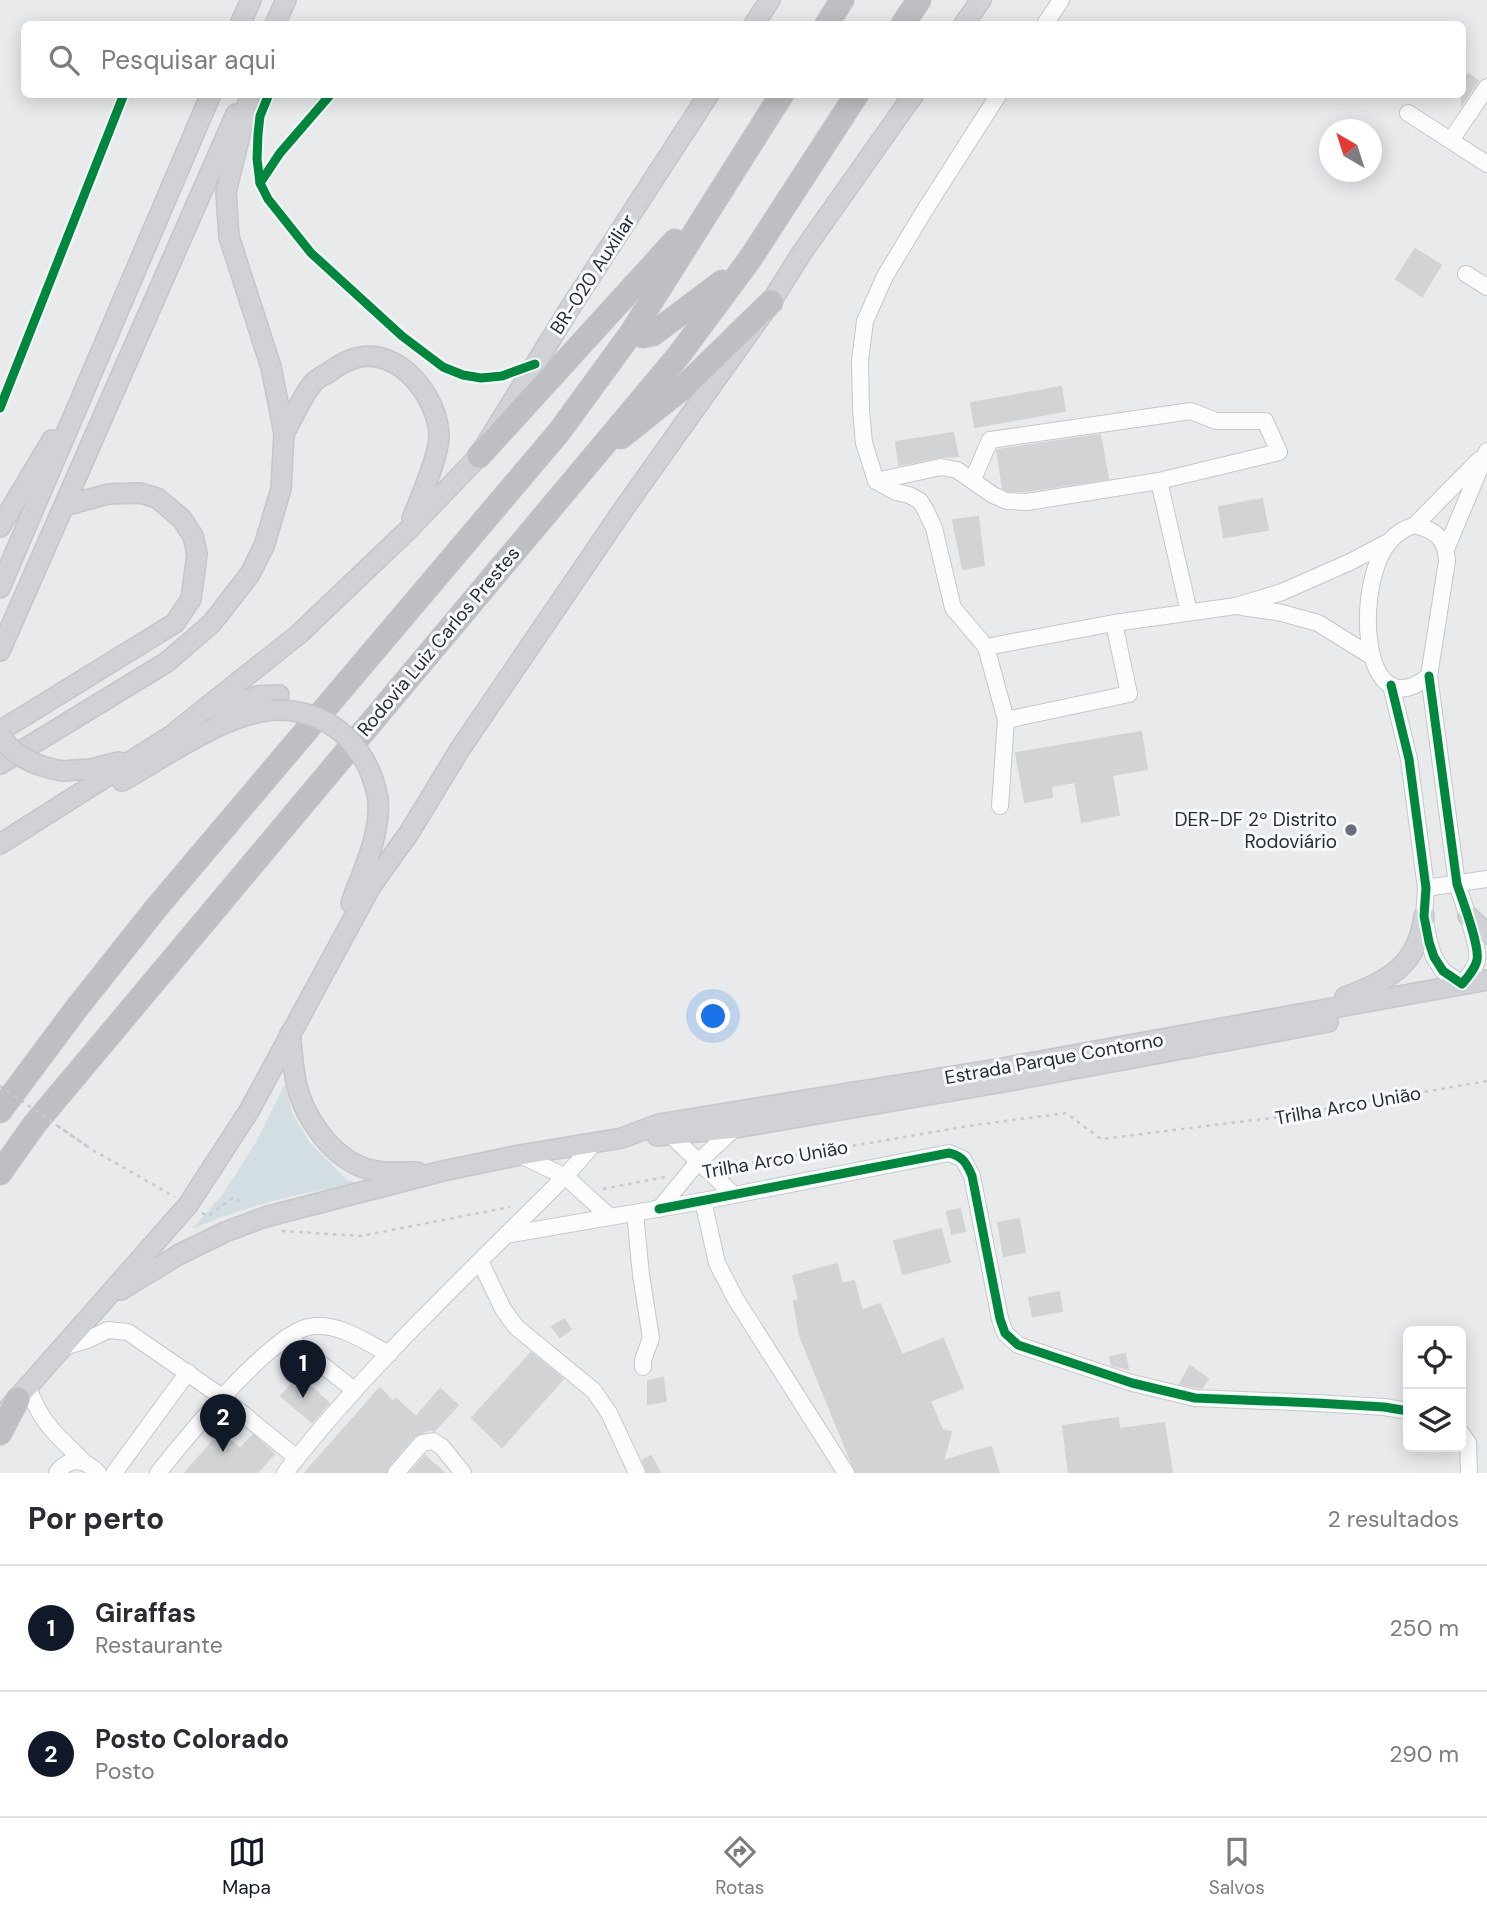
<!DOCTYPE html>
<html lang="pt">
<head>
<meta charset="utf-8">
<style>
  body { margin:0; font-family:"DM Sans",sans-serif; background:#f2f2f3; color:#2b2b33 }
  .controls { position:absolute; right:21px; bottom:21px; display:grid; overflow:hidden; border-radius:10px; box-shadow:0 4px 18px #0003 }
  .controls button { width:63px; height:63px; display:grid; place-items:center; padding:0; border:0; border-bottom:2px solid #e1e1e2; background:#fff; color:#2b2b33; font:35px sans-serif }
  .compass { position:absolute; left:1319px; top:119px; width:63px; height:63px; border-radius:50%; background:#fff; box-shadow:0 4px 18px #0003; rotate:321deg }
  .you { position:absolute; left:714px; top:1017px; width:24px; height:24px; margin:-18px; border:5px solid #fff; border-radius:50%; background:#1a73e8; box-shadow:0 0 0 10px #1a73e833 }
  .badge { display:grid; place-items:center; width:46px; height:46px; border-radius:50%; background:#111827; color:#fff; font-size:23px; font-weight:700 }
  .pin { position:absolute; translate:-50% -58px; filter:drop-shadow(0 2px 4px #0008) }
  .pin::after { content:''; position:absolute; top:37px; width:24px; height:21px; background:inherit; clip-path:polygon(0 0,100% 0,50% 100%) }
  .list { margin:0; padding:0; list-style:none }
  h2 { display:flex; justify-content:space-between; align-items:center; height:91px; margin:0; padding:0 28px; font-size:30px }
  h2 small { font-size:23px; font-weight:400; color:#7c7c81 }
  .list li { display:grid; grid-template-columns:46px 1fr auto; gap:21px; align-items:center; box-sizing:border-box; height:126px; padding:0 28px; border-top:2px solid #e1e1e2 }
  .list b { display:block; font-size:26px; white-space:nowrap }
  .list p { margin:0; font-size:23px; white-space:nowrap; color:#7c7c81 }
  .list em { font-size:23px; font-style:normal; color:#7c7c81 }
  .icon { flex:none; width:38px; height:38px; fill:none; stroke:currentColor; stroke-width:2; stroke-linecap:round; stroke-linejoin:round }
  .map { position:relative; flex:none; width:1487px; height:1473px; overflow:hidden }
  .search { position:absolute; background:#fff; box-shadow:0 4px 18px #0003; left:21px; right:21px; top:21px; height:77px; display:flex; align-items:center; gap:18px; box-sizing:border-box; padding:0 24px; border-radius:10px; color:#7c7c81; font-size:26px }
  .sheet { height:343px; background:#fff }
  nav { display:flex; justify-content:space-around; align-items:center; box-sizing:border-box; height:98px; border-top:2px solid #e1e1e2; background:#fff; font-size:19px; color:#7c7c81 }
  nav a { display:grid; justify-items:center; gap:4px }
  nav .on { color:#111827 }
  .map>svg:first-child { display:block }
</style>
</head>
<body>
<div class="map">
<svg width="1487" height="1473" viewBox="0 0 1487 1473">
  <rect width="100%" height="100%" fill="#e8eaec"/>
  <!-- green -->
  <path fill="#d3dee3" d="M 285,1084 L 292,1113 L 310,1143 L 347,1180 L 364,1184 C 303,1191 248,1205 192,1229 L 222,1195 L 256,1142 Z"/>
  <!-- building -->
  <g fill="#d1d3d5" stroke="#d1d3d5" stroke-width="2">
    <polygon points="1468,74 1478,81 1462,104 1462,84"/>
    <polygon points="1415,249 1441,265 1422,296 1396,279"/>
    <polygon points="1061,387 1065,411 975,427 971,403"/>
    <polygon points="953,433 958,456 939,457 899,465 896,442"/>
    <polygon points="1100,435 1108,479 1026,491 1009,491 1003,488 997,450"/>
    <polygon points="1262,499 1268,530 1224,537 1219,507"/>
    <polygon points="978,517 984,565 963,569 953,520"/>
    <polygon points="1141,732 1147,769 1112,775 1119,815 1082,822 1075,782 1051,786 1052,797 1025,802 1016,753"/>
    <polygon points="960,1209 965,1231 952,1234 947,1212"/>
    <polygon points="1019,1219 1025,1252 1004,1256 998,1223"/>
    <polygon points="941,1229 950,1262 903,1274 894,1241"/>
    <polygon points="837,1264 842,1284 854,1281 862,1311 880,1304 902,1355 943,1339 963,1388 930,1401 942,1430 951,1432 943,1461 991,1447 999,1473 856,1473 800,1336 794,1301 799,1300 793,1276"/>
    <polygon points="1059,1292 1062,1311 1033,1316 1029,1298"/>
    <polygon points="564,1319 571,1329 560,1337 552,1327"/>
    <polygon points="531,1353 563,1379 502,1447 472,1418"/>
    <polygon points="1125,1354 1128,1369 1112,1365 1110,1357"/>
    <polygon points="1190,1366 1208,1379 1202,1388 1180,1384"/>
    <polygon points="300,1377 329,1403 312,1422 281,1396"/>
    <polygon points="663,1378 666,1401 648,1404 648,1381"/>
    <polygon points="380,1388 393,1402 396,1399 416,1417 440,1389 458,1405 434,1431 430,1429 414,1436 388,1466 386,1473 305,1473"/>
    <polygon points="1118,1418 1119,1429 1164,1423 1172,1473 1069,1473 1063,1426"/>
    <polygon points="221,1432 240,1449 253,1435 274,1454 257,1473 185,1473"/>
    <polygon points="425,1456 444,1473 410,1473"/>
    <polygon points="651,1456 660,1473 647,1473 643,1460"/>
  </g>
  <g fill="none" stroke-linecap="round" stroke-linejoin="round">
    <defs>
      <g id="minor">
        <polyline points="1045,24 1061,0"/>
        <polyline points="999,94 928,205 885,276 865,321 860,361 861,410 864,443 876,481 896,492 909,495 920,501 926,511 934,528 953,608 986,647 1006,720 1000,806"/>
        <polyline points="1408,113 1487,164"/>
        <polyline points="1451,140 1487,87"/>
        <polyline points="1466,274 1487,287"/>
        <polyline points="973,479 990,440 1191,411 1216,421 1265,421 1279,452 1159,481"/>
        <polyline points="876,481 941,467 957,470 993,495 1007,501 1027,502 1159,481 1189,612"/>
        <path d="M 1415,525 C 1436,531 1446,538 1447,561 L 1429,676 C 1360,732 1352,580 1392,539 C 1398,532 1406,528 1415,525 Z"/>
        <polyline points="1415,525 1479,460"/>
        <polyline points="1447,547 1487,451"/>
        <polyline points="1242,607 1282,613 1318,623 1371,656"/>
        <polyline points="986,647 1114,623 1236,606 1282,592 1350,562 1390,541"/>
        <path d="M 1391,685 L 1409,759 L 1426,888 L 1424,916 L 1429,942 L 1434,957 L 1443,971 L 1462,984 C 1468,977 1475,969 1477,960 C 1480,946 1462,899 1457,884 L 1429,676"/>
        <polyline points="1006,720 1129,694 1114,623"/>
        <polyline points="1426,888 1487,879"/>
        <polyline points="664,1129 733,1194"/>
        <polyline points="520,1155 566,1177 610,1217"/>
        <polyline points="703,1201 717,1263 735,1298 846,1473"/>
        <polyline points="659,1209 698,1162 735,1128"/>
        <polyline points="635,1213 641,1275 651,1338 643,1360 643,1367"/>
        <polyline points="506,1235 703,1201 949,1153 963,1159 972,1176 1000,1319 1005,1333 1018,1345 1132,1383 1195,1398 1316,1403 1384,1407 1408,1411"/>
        <polyline points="480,1261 503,1309 516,1327 594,1391 609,1413 637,1473"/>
        <polyline points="287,1337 354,1390"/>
        <polyline points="63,1347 87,1340 108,1330 128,1332 222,1397 297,1458"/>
        <path d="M 28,1387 C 42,1425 56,1434 83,1461"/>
        <polyline points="1461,1433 1468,1443 1469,1473"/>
        <path d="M 57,1473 C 69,1457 85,1458 98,1473"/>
        <polyline points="114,1473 188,1372"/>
        <path d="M 158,1473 C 185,1439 268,1337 308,1327 C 337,1321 366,1342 389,1354"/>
        <path d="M 285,1473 C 351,1388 429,1311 506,1235 C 537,1204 566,1178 594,1143"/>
        <polyline points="396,1473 422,1443 433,1441 442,1447 463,1473"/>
      </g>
      <g id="major">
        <polyline points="240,24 251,0"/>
        <polyline points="275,24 286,0"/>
        <polyline points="754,24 770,0"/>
        <polyline points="964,24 981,0"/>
        <path d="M 284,433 C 293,418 303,394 314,382 C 318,378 324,375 328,373 C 336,367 347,360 356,358 C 400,346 439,399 439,437 C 438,459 420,498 412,519"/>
        <polyline points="0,527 52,440"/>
        <polyline points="0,588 211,94"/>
        <polyline points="0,651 236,114"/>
        <polyline points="215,711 258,696 279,695"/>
        <polyline points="178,730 299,634 408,530 479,456 570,308 709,94"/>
        <polyline points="0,731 175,623 191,599 197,554 193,536 182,519 157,498 140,493 108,494 64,506"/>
        <polyline points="0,764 167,662 212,623 250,574 264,546 281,489 284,433 271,367 229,237 226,192 250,94"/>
        <polyline points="62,771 91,769 119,762"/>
        <path d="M 122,781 C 167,756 221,716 272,710"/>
        <polyline points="0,844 188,725"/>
        <path d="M 351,903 C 363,870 381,835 378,799"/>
        <polyline points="1468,916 1487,934"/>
        <path d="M 1345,997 C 1388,981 1418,965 1424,916"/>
        <path d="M 290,1034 C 292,1050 293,1067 296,1082 C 303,1115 328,1152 359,1166 C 377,1174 398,1172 417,1172"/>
        <polyline points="657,1136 735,1128 998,1083 1328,1022"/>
        <polyline points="121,1290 178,1255 225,1232 265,1217 443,1171 520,1155 622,1138 659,1124 997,1069 1487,980"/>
        <polyline points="9,1408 188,1205 249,1111 371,886 409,833 460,749 625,507 771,302 803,251 914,94"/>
      </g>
      <g id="highway">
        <polyline points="827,24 842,0"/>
        <polyline points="903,24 919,0"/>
        <polyline points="632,332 643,336 653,334 722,282"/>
        <polyline points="621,437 685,386 771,302"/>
        <polyline points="479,456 675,241"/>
        <polyline points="0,1111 76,1009 157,907 559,432 632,332 782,94"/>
        <polyline points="0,1173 34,1125 679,355 750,259 857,94"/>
        <polyline points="0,1433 18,1399"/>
      </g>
    </defs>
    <!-- minor casing -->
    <use href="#minor" stroke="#c5c7c9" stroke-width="18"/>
    <!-- major casing -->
    <use href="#major" stroke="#c4c6ca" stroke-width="22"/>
    <!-- highway casing -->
    <use href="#highway" stroke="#c4c6ca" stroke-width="25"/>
    <!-- path -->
    <g stroke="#c7c9ce" stroke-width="2.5" stroke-dasharray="3.5 5" stroke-linecap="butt">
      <polyline points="58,1126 91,1149 175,1197"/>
      <polyline points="727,1167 975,1125 1066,1113 1101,1139 1279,1117 1487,1081"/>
      <polyline points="603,1189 665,1177"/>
      <polyline points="202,1213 208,1216 234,1197 243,1205"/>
      <polyline points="282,1231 361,1236 510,1207"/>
    </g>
    <!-- minor -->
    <use href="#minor" stroke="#fcfcfc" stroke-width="16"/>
    <!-- major -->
    <use href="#major" stroke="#d0d2d6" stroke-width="19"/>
    <!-- highway -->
    <use href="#highway" stroke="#bdbfc3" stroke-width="23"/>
    <defs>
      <g id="major-bridge">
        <path d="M 272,710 C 329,708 368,745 378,799"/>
        <path d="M 0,735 C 14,758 37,766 62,771"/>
      </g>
    </defs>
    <!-- major-bridge casing -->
    <use href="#major-bridge" stroke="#c4c6ca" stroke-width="22" stroke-linecap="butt"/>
    <!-- path-bridge -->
    <polyline stroke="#c7c9ce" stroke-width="2.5" stroke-dasharray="3.5 5" stroke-linecap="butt" points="0,1086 91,1149"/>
    <!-- major-bridge -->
    <use href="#major-bridge" stroke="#d0d2d6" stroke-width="19"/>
    <defs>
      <g id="cycleway">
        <polyline points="269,94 260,116 258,134 257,159 260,183 268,199 311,253 402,336 443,367 463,375 481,378 502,376 535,364"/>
        <polyline points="260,183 280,153 331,94"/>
        <polyline points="0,408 124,94"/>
        <path d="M 1391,685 L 1409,759 L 1426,888 L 1424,916 L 1429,942 L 1434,957 L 1443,971 L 1462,984 C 1468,977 1475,969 1477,960 C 1480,946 1462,899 1457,884 L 1429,676"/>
        <path d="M 659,1209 L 949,1153 C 963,1156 967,1164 972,1176 L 1000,1319 L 1005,1333 L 1018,1345 L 1132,1383 L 1195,1398 L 1316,1403 L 1384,1407 L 1408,1411"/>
      </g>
    </defs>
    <!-- cycleway casing -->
    <use href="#cycleway" stroke="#f7f9fa" stroke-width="13"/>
    <!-- cycleway -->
    <use href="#cycleway" stroke="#00873e" stroke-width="9"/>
  </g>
  <!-- markers -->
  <circle fill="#6b6f7b" stroke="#f7f9fa" stroke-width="2.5" cx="1351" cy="830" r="7"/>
  <g text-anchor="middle" stroke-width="6" stroke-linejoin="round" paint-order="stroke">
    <!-- street labels -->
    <g font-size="19" fill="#272d3e" stroke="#f7f9fa">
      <text transform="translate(592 274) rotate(-57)" y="7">BR-020 Auxiliar</text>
      <text transform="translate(438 641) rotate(-50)" y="7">Rodovia Luiz Carlos Prestes</text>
      <text transform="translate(1054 1058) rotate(-10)" y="7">Estrada Parque Contorno</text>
      <text transform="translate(1348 1105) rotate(-10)" y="7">Trilha Arco União</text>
      <text transform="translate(775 1159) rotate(-10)" y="7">Trilha Arco União</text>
    </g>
    <!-- poi labels -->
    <g font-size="19" fill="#272d3e" stroke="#f7f9fa" text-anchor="end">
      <text x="1337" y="826">DER-DF 2º Distrito<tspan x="1337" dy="22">Rodoviário</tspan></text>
    </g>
  </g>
</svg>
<div class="controls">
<button><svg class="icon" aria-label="locate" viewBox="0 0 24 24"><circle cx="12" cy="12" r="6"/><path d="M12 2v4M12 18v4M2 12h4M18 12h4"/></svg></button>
<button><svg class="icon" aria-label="layers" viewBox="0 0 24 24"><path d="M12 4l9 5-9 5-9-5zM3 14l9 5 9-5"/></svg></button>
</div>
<svg class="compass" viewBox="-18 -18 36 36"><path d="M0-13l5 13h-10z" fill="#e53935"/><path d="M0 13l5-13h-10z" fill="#7c7c81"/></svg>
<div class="you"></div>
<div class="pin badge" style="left:303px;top:1398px">1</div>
<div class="pin badge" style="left:223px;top:1452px">2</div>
<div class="search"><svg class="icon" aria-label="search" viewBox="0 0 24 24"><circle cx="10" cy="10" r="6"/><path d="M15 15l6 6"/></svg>Pesquisar aqui</div>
</div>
<section class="sheet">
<h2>Por perto<small>2 resultados</small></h2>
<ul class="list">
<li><span class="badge">1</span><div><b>Giraffas</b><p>Restaurante</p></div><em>250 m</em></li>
<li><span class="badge">2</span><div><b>Posto Colorado</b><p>Posto</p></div><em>290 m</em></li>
</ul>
</section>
<nav>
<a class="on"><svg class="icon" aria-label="map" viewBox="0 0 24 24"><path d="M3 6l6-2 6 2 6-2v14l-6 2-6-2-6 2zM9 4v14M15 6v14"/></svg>Mapa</a>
<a><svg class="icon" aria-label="directions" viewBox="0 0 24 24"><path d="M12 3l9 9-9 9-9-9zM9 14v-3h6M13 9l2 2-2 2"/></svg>Rotas</a>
<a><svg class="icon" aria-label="saved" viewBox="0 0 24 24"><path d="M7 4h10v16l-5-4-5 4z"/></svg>Salvos</a>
</nav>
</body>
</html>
